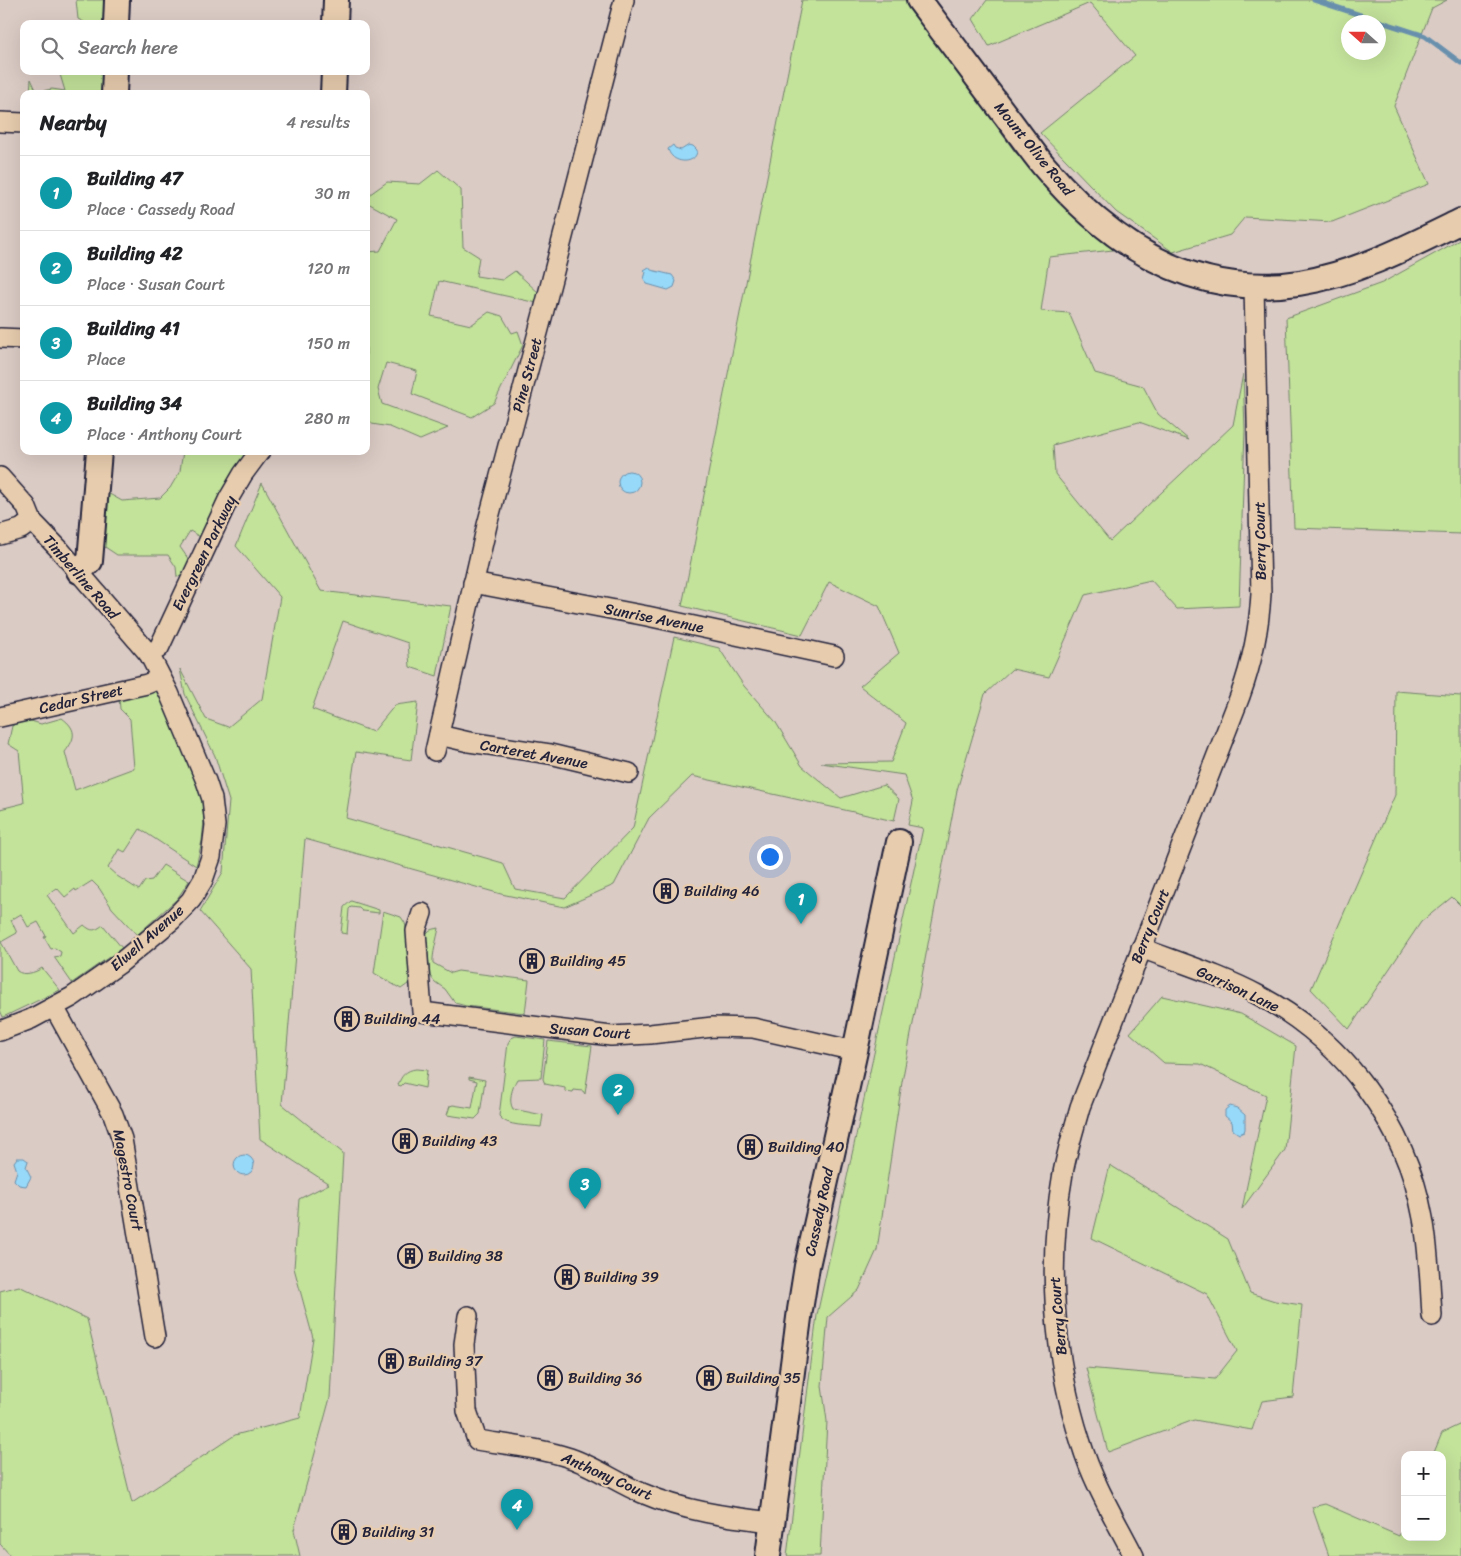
<!DOCTYPE html>
<html lang="en">
<head>
<meta charset="utf-8">
<style>
  body { margin:0; font-family:Sriracha,sans-serif; background:#f2f2f2; color:#202124 }
  .controls { position:absolute; right:15px; bottom:15px; display:grid; overflow:hidden; border-radius:10px; box-shadow:0 5px 20px #0002 }
  .controls button { width:45px; height:45px; display:grid; place-items:center; padding:0; border:0; border-bottom:1px solid #e0e0e0; background:#fff; color:#202124; font:25px sans-serif }
  .compass { position:absolute; left:1341px; top:15px; width:45px; height:45px; border-radius:50%; background:#fff; box-shadow:0 5px 20px #0002; rotate:291deg }
  .you { position:absolute; left:769px; top:856px; width:18px; height:18px; margin:-12px; border:4px solid #fff; border-radius:50%; background:#1a73e8; box-shadow:0 0 0 8px #1a73e833 }
  .badge { display:grid; place-items:center; width:32px; height:32px; border-radius:50%; background:#111827; color:#fff; font-size:16px; font-weight:700 }
  .pin { position:absolute; translate:-50% -41px; filter:drop-shadow(0 1px 2px #0008) }
  .pin::after { content:''; position:absolute; top:26px; width:18px; height:15px; background:inherit; clip-path:polygon(0 0,100% 0,50% 100%) }
  .list { margin:0; padding:0; list-style:none }
  h2 { display:flex; justify-content:space-between; align-items:center; height:65px; margin:0; padding:0 20px; font-size:21px }
  h2 small { font-size:16px; font-weight:400; color:#757577 }
  .list li { display:grid; grid-template-columns:32px 1fr auto; gap:15px; align-items:center; box-sizing:border-box; height:75px; padding:0 20px; border-top:1px solid #e0e0e0 }
  .list b { display:block; font-size:19px; white-space:nowrap }
  .list p { margin:0; font-size:16px; white-space:nowrap; color:#757577 }
  .list em { font-size:16px; font-style:normal; color:#757577 }
  .icon { flex:none; width:28px; height:28px; fill:none; stroke:currentColor; stroke-width:2; stroke-linecap:round; stroke-linejoin:round }
  .map { position:relative; flex:none; width:1461px; height:1556px; overflow:hidden }
  .search { position:absolute; background:#fff; box-shadow:0 5px 20px #0002; left:20px; top:20px; width:350px; height:55px; display:flex; align-items:center; gap:12px; box-sizing:border-box; padding:0 18px; border-radius:10px; color:#757577; font-size:19px }
  .panel { position:absolute; background:#fff; box-shadow:0 5px 20px #0002; left:20px; top:90px; width:350px; height:365px; border-radius:10px }
  .map>svg:first-child { display:block }
</style>
</head>
<body>
<div class="map">
<svg width="1461" height="1556" viewBox="0 0 1461 1556">
  <rect width="100%" height="100%" fill="#dbcbc5"/>
  <filter id="ink" filterUnits="userSpaceOnUse"><feTurbulence type="fractalNoise" baseFrequency=".02" numOctaves="2"/><feDisplacementMap in="SourceGraphic" scale="10" xChannelSelector="R" yChannelSelector="G"/><feConvolveMatrix kernelMatrix="1 2 1 2 8 2 1 2 1" color-interpolation-filters="sRGB"/></filter>
  <g filter="url(#ink)">
    <!-- green -->
    <g fill="#c3e29a" stroke="#72826a" fill-rule="evenodd">
      <polygon points="76,0 107,0 106,24 88,24 78,19"/>
      <polygon points="802,0 907,0 1015,152 1113,250 1049,257 1041,311 1069,313 1095,373 1143,386 1158,414 1189,440 1139,422 1053,445 1055,474 1110,541 1233,425 1243,374 1245,430 1239,606 1177,609 1151,580 1085,595 1049,677 1012,669 985,694 957,790 902,1082 877,1250 859,1290 828,1317 822,1386 827,1421 820,1556 787,1556 817,1315 923,828 908,825 913,801 904,775 821,763 891,762 906,723 860,686 899,653 879,606 829,582 802,635 682,606"/>
      <path d="M 987,0 L 1447,0 L 1432,8 L 1394,106 L 1429,184 L 1332,222 L 1245,217 L 1230,235 L 1173,252 L 1116,212 L 1040,133 L 1135,56 L 1090,3 L 989,46 L 973,19 ZM 1348,22 L 1378,22 L 1378,52 L 1348,52 Z"/>
      <polygon points="59,71 105,71 104,94 30,94 31,79 37,92 52,89 65,91"/>
      <polygon points="438,170 461,190 463,247 479,257 476,276 502,280 515,271 540,294 537,303 439,281 431,316 471,325 489,312 502,316 512,333 518,331 523,345 494,403 472,417 412,394 417,371 386,363 378,389 382,404 448,428 420,440 390,427 372,424 366,417 366,252 380,251 397,219 366,202 366,197 387,182 420,184"/>
      <polygon points="1461,239 1461,534 1294,528 1286,318 1382,283"/>
      <polygon points="183,451 251,451 228,481 200,537 190,531 180,547 189,560 182,576 177,577 176,567 168,555 117,555 102,545 104,491 122,501 160,498 170,488 180,471"/>
      <polygon points="262,483 321,591 451,606 437,676 410,667 408,643 343,621 312,709 373,732 395,705 418,702 411,760 356,752 346,818 503,863 515,889 565,898 633,828 674,637 719,648 744,686 775,721 802,766 841,798 884,785 899,799 894,821 692,776 649,818 614,885 564,907 501,894 305,839 282,1104 343,1153 330,1398 294,1530 300,1556 11,1556 0,1544 0,1291 19,1286 87,1319 132,1503 235,1435 300,1418 313,1338 294,1268 299,1199 329,1184 260,1139 251,969 200,911 223,872 229,801 215,756 185,694 180,669 206,719 228,727 262,699 280,597 236,546"/>
      <path d="M 158,687 L 183,747 L 202,800 L 204,820 L 202,841 L 196,866 L 140,829 L 125,852 L 119,849 L 108,868 L 117,876 L 139,890 L 145,881 L 152,880 L 163,865 L 189,881 L 177,899 L 137,935 L 112,908 L 99,888 L 92,881 L 76,891 L 75,889 L 65,897 L 57,888 L 47,895 L 74,933 L 84,925 C 92,932 95,931 103,925 L 122,948 L 72,983 L 54,957 L 60,956 L 61,952 L 55,948 L 51,949 L 44,937 L 46,936 L 38,922 L 28,927 L 21,914 L 11,920 L 17,933 L 1,942 L 17,971 C 23,976 35,973 42,968 L 60,990 L 3,1017 L 0,1010 L 0,809 L 24,803 L 19,751 L 8,744 L 12,726 L 24,719 L 41,724 L 62,718 C 77,729 76,738 65,752 L 75,790 L 134,768 L 130,719 L 120,709 L 119,697 Z"/>
      <polygon points="1396,691 1461,696 1461,906 1452,897 1421,922 1349,1029 1311,989 1395,795"/>
      <polygon points="351,901 379,910 379,913 362,911 359,908 351,907 349,909 347,934 341,933 344,907"/>
      <polygon points="383,911 401,917 405,923 408,938 410,977 408,984 401,989 374,973"/>
      <path d="M 439,928 C 437,938 432,956 433,963 L 451,973 L 458,971 L 529,980 L 525,1013 L 466,1006 L 455,1003 L 445,989 L 435,982 L 430,976 L 426,934 L 430,930 Z"/>
      <polygon points="1162,996 1241,1014 1296,1046 1285,1150 1242,1209 1266,1095 1200,1064 1164,1063 1130,1033"/>
      <path d="M 516,1036 L 545,1040 L 541,1078 L 517,1079 C 512,1088 508,1101 513,1109 L 543,1115 L 541,1127 C 529,1125 506,1127 499,1116 L 508,1043 L 511,1038 Z"/>
      <polygon points="548,1041 592,1046 585,1094 583,1091 574,1090 573,1092 565,1091 565,1088 545,1084 543,1079"/>
      <path d="M 416,1069 L 427,1070 L 425,1088 L 404,1083 L 401,1086 L 398,1085 C 401,1076 406,1070 416,1069 Z"/>
      <polygon points="469,1077 485,1080 480,1114 475,1119 447,1115 450,1106 453,1105 472,1108 477,1081 469,1079"/>
      <polygon points="1110,1165 1228,1239 1250,1293 1275,1301 1302,1305 1293,1397 1262,1401 1252,1430 1194,1420 1108,1452 1086,1368 1215,1379 1237,1351 1207,1294 1092,1238"/>
      <polygon points="1461,1424 1461,1556 1329,1556 1312,1507 1325,1504 1399,1536 1405,1522 1405,1537 1442,1537 1442,1455 1433,1455 1442,1433"/>
    </g>
    <!-- water -->
    <g fill="#97d9f9" stroke="#6890ad">
      <path d="M 673,145 L 675,148 L 681,150 L 689,145 L 693,146 L 697,150 C 697,163 679,164 672,156 C 670,154 669,152 668,149 Z"/>
      <polygon points="649,267 651,270 672,275 676,281 674,287 668,290 647,284 644,279 646,272 644,270"/>
      <circle cx="629" cy="482" r="11"/>
      <polygon points="1230,1106 1237,1108 1245,1115 1245,1129 1244,1132 1239,1134 1233,1130 1232,1122 1225,1116 1225,1110"/>
      <circle cx="244" cy="1165" r="10"/>
      <polygon points="17,1158 24,1158 28,1161 26,1167 31,1177 26,1186 19,1185 14,1180 17,1171 14,1162"/>
    </g>
    <g fill="none" stroke-linecap="round" stroke-linejoin="round">
      <!-- stream -->
      <polyline stroke="#6890ad" stroke-width="5" points="1314,0 1425,36 1461,63"/>
      <defs>
        <g id="minor">
          <polyline points="0,122 24,123"/>
          <polyline points="0,338 24,339"/>
          <polyline points="0,477 26,506 32,521 59,549 149,654 169,693 206,781 212,799 215,825 211,857 203,880 191,900 172,920 119,964 72,997 31,1019 0,1031"/>
          <polyline points="0,535 21,529 32,521"/>
          <polyline points="473,583 647,616 834,656"/>
          <polyline points="149,654 159,648 229,498 243,474 260,451"/>
          <polyline points="0,717 147,684 161,678"/>
          <polyline points="439,735 469,742 550,754 629,773"/>
          <polyline points="435,751 487,525 544,310 624,0"/>
          <polyline points="422,913 416,931 422,1012 611,1036 650,1034 713,1027 753,1028 855,1051"/>
          <path d="M 1141,948 C 1181,963 1223,976 1260,996 C 1344,1041 1406,1124 1423,1218 C 1429,1250 1430,1283 1432,1316"/>
          <polyline points="54,1007 113,1114 122,1139 155,1337"/>
          <path d="M 468,1316 L 464,1344 L 467,1411 L 477,1440 C 508,1445 540,1448 570,1458 C 596,1467 618,1483 642,1493 C 684,1511 728,1517 772,1522"/>
          <path d="M 1134,1556 C 1115,1519 1093,1483 1081,1443 C 1053,1357 1047,1262 1063,1173 C 1067,1151 1074,1129 1080,1107 L 1240,696 C 1252,663 1259,629 1261,594 L 1254,286"/>
        </g>
        <g id="tertiary">
          <path d="M 919,0 C 947,37 975,75 1003,112 C 1017,130 1030,149 1044,166 C 1110,245 1193,299 1299,283 C 1356,274 1410,246 1461,221"/>
          <polyline points="116,24 117,0"/>
          <polyline points="335,24 336,0"/>
          <polyline points="114,94 115,71"/>
          <polyline points="333,94 334,71"/>
          <polyline points="79,571 90,561 99,451"/>
          <polyline points="768,1556 800,1310 807,1266 855,1051 899,842"/>
        </g>
      </defs>
      <!-- minor casing -->
      <use href="#minor" stroke="#22223b" stroke-width="22"/>
      <!-- tertiary casing -->
      <use href="#tertiary" stroke="#22223b" stroke-width="28"/>
      <!-- minor -->
      <use href="#minor" stroke="#e7ccae" stroke-width="19"/>
      <!-- tertiary -->
      <use href="#tertiary" stroke="#e7ccae" stroke-width="24"/>
    </g>
  </g>
  <!-- icons -->
  <defs>
    <symbol id="building-ring" viewBox="-11 -11 22 22"><circle r="9.5" fill="#e7ccae" stroke="#22223b" stroke-width="1.5"/><path d="M-4-6H4V6H1V3H-1V6H-4ZM-2.5-4.3h1.7v1.8h-1.7ZM.8-4.3h1.7v1.8H.8ZM-2.5-1h1.7V.8h-1.7ZM.8-1h1.7V.8H.8Z" fill="#22223b"/></symbol>
  </defs>
  <g fill-rule="evenodd">
    <use href="#building-ring" x="652" y="877" width="28" height="28"/>
    <use href="#building-ring" x="518" y="947" width="28" height="28"/>
    <use href="#building-ring" x="333" y="1005" width="28" height="28"/>
    <use href="#building-ring" x="391" y="1127" width="28" height="28"/>
    <use href="#building-ring" x="736" y="1133" width="28" height="28"/>
    <use href="#building-ring" x="396" y="1242" width="28" height="28"/>
    <use href="#building-ring" x="553" y="1263" width="28" height="28"/>
    <use href="#building-ring" x="377" y="1347" width="28" height="28"/>
    <use href="#building-ring" x="536" y="1364" width="28" height="28"/>
    <use href="#building-ring" x="695" y="1364" width="28" height="28"/>
    <use href="#building-ring" x="330" y="1518" width="28" height="28"/>
  </g>
  <g text-anchor="middle" stroke-width="4.5" stroke-linejoin="round" paint-order="stroke">
    <!-- street labels -->
    <g font-size="15" fill="#22223b" stroke="#e7ccae">
      <text transform="translate(1034 149) rotate(51)" y="5">Mount Olive Road</text>
      <text transform="translate(527 375) rotate(-75)" y="5">Pine Street</text>
      <text transform="translate(1260 541) rotate(-91)" y="5">Berry Court</text>
      <text transform="translate(204 553) rotate(-64)" y="5">Evergreen Parkway</text>
      <text transform="translate(81 577) rotate(49)" y="5">Timberline Road</text>
      <text transform="translate(654 618) rotate(11)" y="5">Sunrise Avenue</text>
      <text transform="translate(81 699) rotate(-13)" y="5">Cedar Street</text>
      <text transform="translate(534 754) rotate(10)" y="5">Carteret Avenue</text>
      <text transform="translate(1150 926) rotate(-68)" y="5">Berry Court</text>
      <text transform="translate(147 938) rotate(-41)" y="5">Elwell Avenue</text>
      <text transform="translate(1238 989) rotate(25)" y="5">Garrison Lane</text>
      <text transform="translate(590 1031) rotate(4)" y="5">Susan Court</text>
      <text transform="translate(128 1180) rotate(79)" y="5">Magestro Court</text>
      <text transform="translate(819 1212) rotate(-78)" y="5">Cassedy Road</text>
      <text transform="translate(1058 1316) rotate(-95)" y="5">Berry Court</text>
      <text transform="translate(607 1476) rotate(24)" y="5">Anthony Court</text>
    </g>
    <!-- poi labels -->
    <g font-size="15" fill="#22223b" stroke="#e7ccae" text-anchor="start">
      <text x="684" y="896">Building 46</text>
      <text x="550" y="966">Building 45</text>
      <text x="364" y="1024">Building 44</text>
      <text x="422" y="1146">Building 43</text>
      <text x="768" y="1152">Building 40</text>
      <text x="428" y="1261">Building 38</text>
      <text x="584" y="1282">Building 39</text>
      <text x="408" y="1366">Building 37</text>
      <text x="568" y="1383">Building 36</text>
      <text x="726" y="1383">Building 35</text>
      <text x="362" y="1537">Building 31</text>
    </g>
  </g>
</svg>
<div class="controls">
<button>+</button>
<button>−</button>
</div>
<svg class="compass" viewBox="-18 -18 36 36"><path d="M0-13l5 13h-10z" fill="#e53935"/><path d="M0 13l5-13h-10z" fill="#757577"/></svg>
<div class="you"></div>
<div class="pin badge" style="left:801px;top:924px;background:#0f9aa8">1</div>
<div class="pin badge" style="left:618px;top:1115px;background:#0f9aa8">2</div>
<div class="pin badge" style="left:585px;top:1209px;background:#0f9aa8">3</div>
<div class="pin badge" style="left:517px;top:1530px;background:#0f9aa8">4</div>
<div class="search"><svg class="icon" aria-label="search" viewBox="0 0 24 24"><circle cx="10" cy="10" r="6"/><path d="M15 15l6 6"/></svg>Search here</div>
<section class="panel">
<h2>Nearby<small>4 results</small></h2>
<ul class="list">
<li><span class="badge" style="background:#0f9aa8">1</span><div><b>Building 47</b><p>Place · Cassedy Road</p></div><em>30 m</em></li>
<li><span class="badge" style="background:#0f9aa8">2</span><div><b>Building 42</b><p>Place · Susan Court</p></div><em>120 m</em></li>
<li><span class="badge" style="background:#0f9aa8">3</span><div><b>Building 41</b><p>Place</p></div><em>150 m</em></li>
<li><span class="badge" style="background:#0f9aa8">4</span><div><b>Building 34</b><p>Place · Anthony Court</p></div><em>280 m</em></li>
</ul>
</section>
</div>
</body>
</html>
